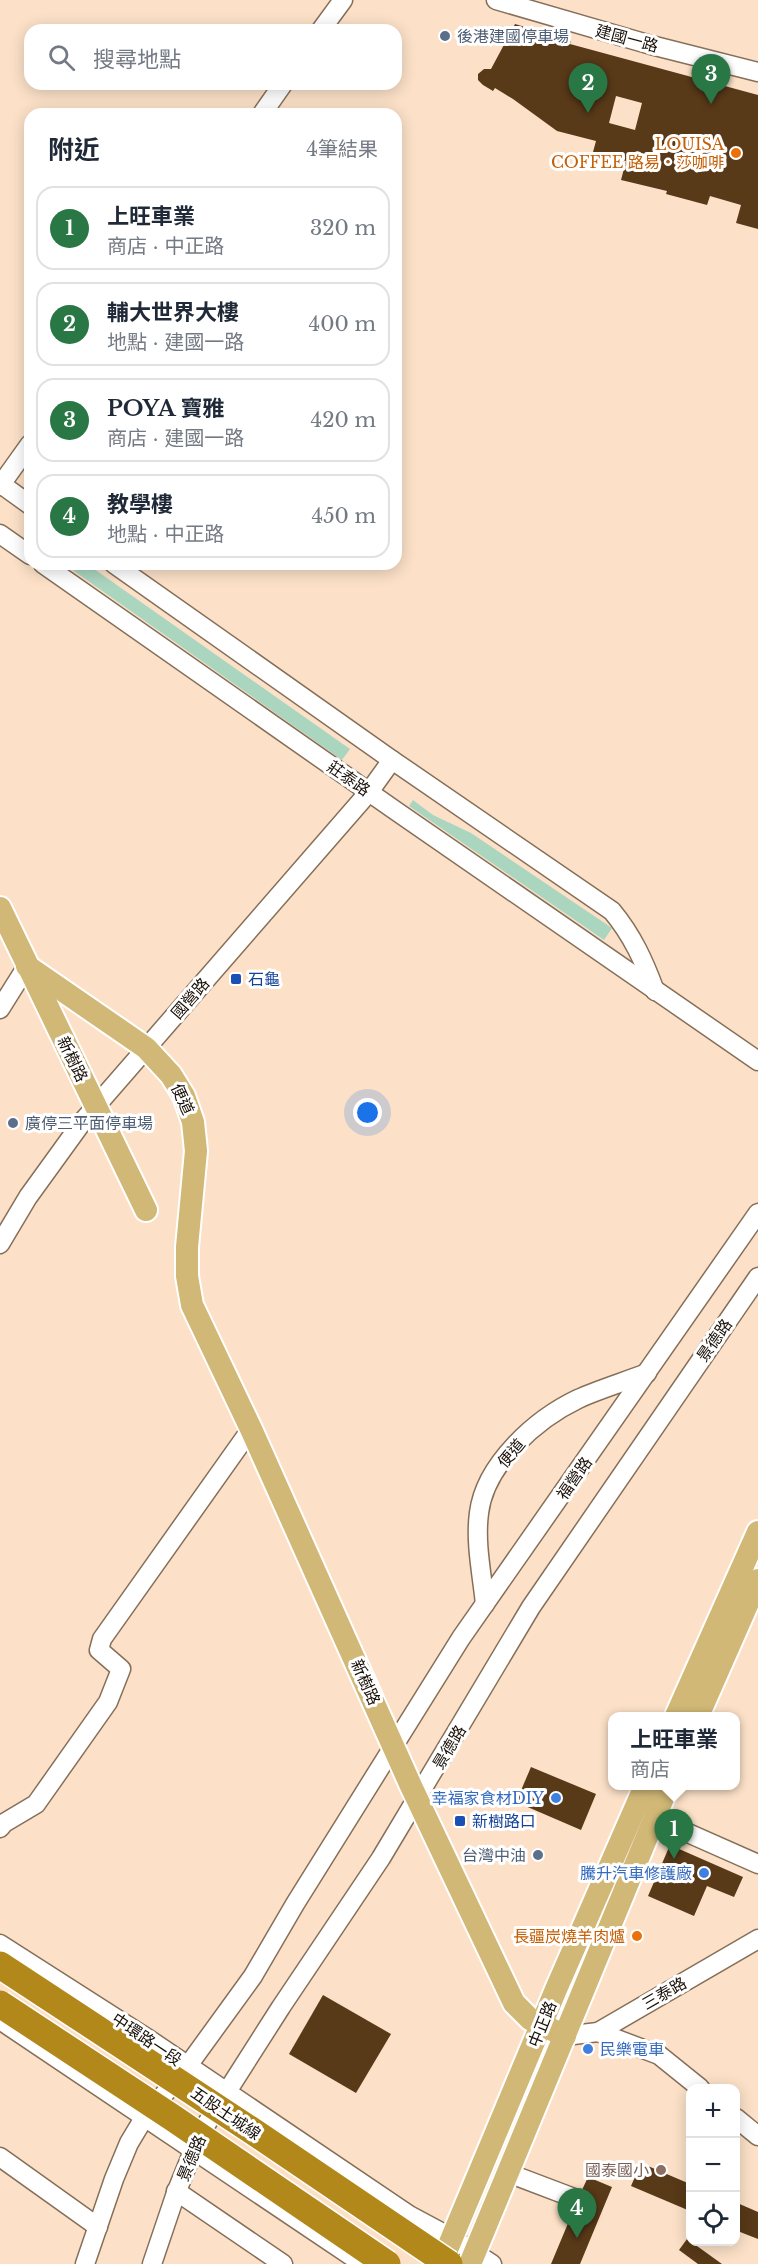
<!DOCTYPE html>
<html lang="zh-TW">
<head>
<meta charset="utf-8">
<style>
  body { margin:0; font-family:"Libre Baskerville","Noto Sans TC",serif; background:#f2f2f3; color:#1f2937 }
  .controls { position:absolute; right:18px; bottom:18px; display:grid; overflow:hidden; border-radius:12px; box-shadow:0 3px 15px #0003 }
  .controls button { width:54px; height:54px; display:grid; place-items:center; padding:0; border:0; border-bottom:2px solid #e0e1e3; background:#fff; color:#1f2937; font:30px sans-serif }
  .you { position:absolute; left:368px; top:1113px; width:21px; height:21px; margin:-15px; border:4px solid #fff; border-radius:50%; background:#1a73e8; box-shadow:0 0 0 9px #1a73e833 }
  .badge { display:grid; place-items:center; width:39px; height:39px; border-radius:50%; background:#2a7746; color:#fff; font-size:20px; font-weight:700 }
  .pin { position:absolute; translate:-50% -50px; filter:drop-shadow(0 2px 3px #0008) }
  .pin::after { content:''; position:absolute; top:32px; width:21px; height:18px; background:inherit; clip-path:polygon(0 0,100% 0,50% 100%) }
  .popup { position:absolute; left:608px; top:1712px; width:132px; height:78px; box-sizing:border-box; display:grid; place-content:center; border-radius:12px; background:#fff; filter:drop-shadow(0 2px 4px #0005); font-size:20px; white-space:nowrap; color:#747a83 }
  .popup b { font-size:22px; color:#1f2937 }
  .popup::after { content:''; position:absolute; left:50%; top:100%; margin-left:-12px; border:12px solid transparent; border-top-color:#fff }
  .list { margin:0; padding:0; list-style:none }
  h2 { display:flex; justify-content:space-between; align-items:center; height:78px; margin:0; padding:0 24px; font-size:26px }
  h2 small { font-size:20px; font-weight:400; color:#747a83 }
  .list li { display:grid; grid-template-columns:39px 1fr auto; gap:18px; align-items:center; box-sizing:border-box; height:84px; margin:0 12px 12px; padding:0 12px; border:2px solid #e0e1e3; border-radius:18px }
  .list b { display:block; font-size:22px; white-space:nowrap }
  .list p { margin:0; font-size:20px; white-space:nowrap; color:#747a83 }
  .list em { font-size:20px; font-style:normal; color:#747a83 }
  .icon { flex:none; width:33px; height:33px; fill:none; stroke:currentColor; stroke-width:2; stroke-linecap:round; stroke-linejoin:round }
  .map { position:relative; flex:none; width:758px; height:2264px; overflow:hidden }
  .search { position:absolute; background:#fff; box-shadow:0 3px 15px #0003; left:24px; top:24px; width:378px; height:66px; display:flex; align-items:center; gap:15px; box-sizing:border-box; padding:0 21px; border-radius:18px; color:#747a83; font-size:22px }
  .panel { position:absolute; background:#fff; box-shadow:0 3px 15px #0003; left:24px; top:108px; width:378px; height:462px; border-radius:18px }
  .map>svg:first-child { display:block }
</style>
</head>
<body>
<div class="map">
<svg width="758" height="2264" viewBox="0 0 758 2264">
  <rect width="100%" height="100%" fill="#fce1c8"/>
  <!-- green -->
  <g fill="#aad6c0">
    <polygon points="64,564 87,564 350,749 342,760"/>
    <polygon points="413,800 433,815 471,833 612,928 604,940 409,806"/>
  </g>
  <!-- building -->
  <g fill="#583918" fill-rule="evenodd">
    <path d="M 515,24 L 571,41 L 570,44 L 758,95 L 758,229 L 736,223 L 741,205 L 710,196 L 707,205 L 666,194 L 667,191 L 621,180 L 626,161 L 593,152 L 596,141 L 557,131 L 513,99 L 495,88 L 493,91 L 483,85 L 478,80 L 478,74 L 484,69 L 491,69 ZM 616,96 L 642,103 L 635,130 L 609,123 Z"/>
    <polygon points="531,1767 596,1794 581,1830 516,1802"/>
    <polygon points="670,1845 743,1877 734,1897 707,1886 694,1916 648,1896"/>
    <polygon points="323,1995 391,2034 356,2093 289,2054"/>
    <polygon points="641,2163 690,2184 690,2211 631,2186"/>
    <polygon points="588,2177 612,2187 580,2264 551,2264 574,2209 581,2207 584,2202 585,2196 582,2190"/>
    <polygon points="735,2202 758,2212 758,2239 735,2230"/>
    <polygon points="687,2239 690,2241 722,2264 698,2264 679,2250"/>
  </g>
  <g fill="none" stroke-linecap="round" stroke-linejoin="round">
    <defs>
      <g id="minor">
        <polyline points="496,0 651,45 758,72"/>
        <polyline points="321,30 343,0"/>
        <polyline points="262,114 283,84"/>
        <polyline points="1,484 30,505"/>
        <polyline points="0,486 30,444"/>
        <polyline points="0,534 30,555"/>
        <polyline points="43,564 396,811 758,1061"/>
        <path d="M 114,564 L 392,760 L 612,911 C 632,935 644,961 655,991"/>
        <polyline points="0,1009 27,966"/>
        <polyline points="0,1244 28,1197 83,1121 369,792 392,760"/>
        <path d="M 485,1604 C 482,1574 475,1543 479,1513 C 485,1464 536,1419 578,1399 C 600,1389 624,1382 647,1373"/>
        <polyline points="654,1818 758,1864"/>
        <polyline points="0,1828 4,1823 36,1804 108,1702 121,1669 99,1650 102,1639 251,1429"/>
        <polyline points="0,1944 147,2038 409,2215 452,2238 492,2264"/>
        <polyline points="0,2020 363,2264"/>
        <polyline points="598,2032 659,2055 700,2088"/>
        <polyline points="565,2036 598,2032 758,1939"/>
        <polyline points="736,2118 758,2136"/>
        <polyline points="0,2157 98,2227"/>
        <polyline points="508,2173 574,2198"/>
        <polyline points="176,2191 283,2264"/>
        <polyline points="85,2264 114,2179 129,2143 144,2118 187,2067 253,1976 295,1904 461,1638 758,1213"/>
        <polyline points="152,2264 176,2193 200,2134 281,2007 381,1858 531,1607 758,1277"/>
      </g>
      <g id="major">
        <polyline points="0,908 146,1210"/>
        <polyline points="27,966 146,1048 171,1075 184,1096 193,1122 196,1151 187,1247 187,1276 192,1305 251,1429 411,1786 514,2003 530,2019 565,2036"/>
        <polyline points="676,1716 758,1532"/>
        <polyline points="698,1716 758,1580"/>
        <polyline points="441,2264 557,1987 645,1786"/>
        <polyline points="470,2264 668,1786"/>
      </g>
    </defs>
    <!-- minor casing -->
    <use href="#minor" stroke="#866f58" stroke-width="21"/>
    <!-- major casing -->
    <use href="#major" stroke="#fff" stroke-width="26"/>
    <!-- minor -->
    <use href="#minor" stroke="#fff" stroke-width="18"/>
    <!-- major -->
    <use href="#major" stroke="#d1b876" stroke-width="22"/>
    <defs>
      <g id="highway-bridge">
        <polyline points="0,1965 254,2132 449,2264"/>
        <polyline points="0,2004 173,2118 387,2264"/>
      </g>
    </defs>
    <!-- highway-bridge casing -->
    <use href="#highway-bridge" stroke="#fff" stroke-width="30" stroke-linecap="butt"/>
    <!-- highway-bridge -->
    <use href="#highway-bridge" stroke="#b2881a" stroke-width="27"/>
  </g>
  <!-- markers -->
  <g fill="#5c6f8a" stroke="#fff" stroke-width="2">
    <circle cx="445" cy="36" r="6"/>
    <circle cx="13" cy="1123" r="6"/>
    <circle cx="538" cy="1855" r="6"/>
  </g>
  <g fill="#e8710a" stroke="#fff" stroke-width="2">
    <circle cx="736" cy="153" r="6"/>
    <circle cx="637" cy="1936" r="6"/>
  </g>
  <g fill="#1a4fb4" stroke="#fff" stroke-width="2">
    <rect x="230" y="973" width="12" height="12" rx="3"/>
    <rect x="454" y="1815" width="12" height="12" rx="3"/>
  </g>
  <g fill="#3f7fe0" stroke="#fff" stroke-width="2">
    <circle cx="556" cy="1798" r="6"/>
    <circle cx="704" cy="1873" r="6"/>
    <circle cx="588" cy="2049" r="6"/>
  </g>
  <circle fill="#8d6e63" stroke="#fff" stroke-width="2" cx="661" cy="2170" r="6"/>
  <g text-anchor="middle" stroke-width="6" stroke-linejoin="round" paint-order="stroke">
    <!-- service labels -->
    <g font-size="16" fill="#4e5e75" stroke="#fff" text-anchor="start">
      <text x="457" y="42">後港建國停車場</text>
      <text x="25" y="1129">廣停三平面停車場</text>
      <text x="526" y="1861" text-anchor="end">台灣中油</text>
    </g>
    <!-- street labels -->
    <g font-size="16" fill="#180f07" stroke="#fff">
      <text transform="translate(627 38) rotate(15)" y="6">建國一路</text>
      <text transform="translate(349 778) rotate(35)" y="6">莊泰路</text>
      <text transform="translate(190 998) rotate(-49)" y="6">國營路</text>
      <text transform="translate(73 1059) rotate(64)" y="6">新樹路</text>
      <text transform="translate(183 1099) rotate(65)" y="6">便道</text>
      <text transform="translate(714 1340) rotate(-55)" y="6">景德路</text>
      <text transform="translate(511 1453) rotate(-50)" y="6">便道</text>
      <text transform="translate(574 1478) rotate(-55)" y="6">福營路</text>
      <text transform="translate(366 1682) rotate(66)" y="6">新樹路</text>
      <text transform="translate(449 1747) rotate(-59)" y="6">景德路</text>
      <text transform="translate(664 1993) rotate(-30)" y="6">三泰路</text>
      <text transform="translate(542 2024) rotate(-68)" y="6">中正路</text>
      <text transform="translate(147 2039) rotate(34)" y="6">中環路一段</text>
      <text transform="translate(226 2113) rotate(34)" y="6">五股土城線</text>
      <text transform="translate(191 2158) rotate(-67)" y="6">景德路</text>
    </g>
    <!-- food labels -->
    <g font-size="16" fill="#c56008" stroke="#fff" text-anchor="end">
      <text x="724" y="150">LOUISA<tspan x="724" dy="18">COFFEE 路易．莎咖啡</tspan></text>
      <text x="625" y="1942">長疆炭燒羊肉爐</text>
    </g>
    <!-- transit labels -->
    <g font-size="16" fill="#164399" stroke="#fff" text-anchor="start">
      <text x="248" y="985">石龜</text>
      <text x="472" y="1827">新樹路口</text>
    </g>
    <!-- shop labels -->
    <g font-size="16" fill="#366cbe" stroke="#fff" text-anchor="end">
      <text x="544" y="1804">幸福家食材DIY</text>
      <text x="692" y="1879">騰升汽車修護廠</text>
      <text x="600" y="2055" text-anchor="start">民樂電車</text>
    </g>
    <!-- education labels -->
    <g font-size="16" fill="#785e54" stroke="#fff" text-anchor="end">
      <text x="649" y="2176">國泰國小</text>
    </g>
  </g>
</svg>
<div class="controls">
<button>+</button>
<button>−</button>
<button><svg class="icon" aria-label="locate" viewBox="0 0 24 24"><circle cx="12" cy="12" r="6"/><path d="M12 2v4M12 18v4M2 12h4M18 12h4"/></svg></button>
</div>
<div class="you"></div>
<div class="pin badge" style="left:674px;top:1859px">1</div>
<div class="popup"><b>上旺車業</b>商店</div>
<div class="pin badge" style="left:588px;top:113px">2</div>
<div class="pin badge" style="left:711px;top:104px">3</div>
<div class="pin badge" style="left:577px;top:2238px">4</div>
<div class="search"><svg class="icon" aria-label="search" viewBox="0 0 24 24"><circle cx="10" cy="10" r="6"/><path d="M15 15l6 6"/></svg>搜尋地點</div>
<section class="panel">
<h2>附近<small>4筆結果</small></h2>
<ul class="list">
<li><span class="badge">1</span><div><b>上旺車業</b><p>商店 · 中正路</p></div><em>320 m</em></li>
<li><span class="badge">2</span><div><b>輔大世界大樓</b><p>地點 · 建國一路</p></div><em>400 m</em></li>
<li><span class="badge">3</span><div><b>POYA 寶雅</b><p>商店 · 建國一路</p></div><em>420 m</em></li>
<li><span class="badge">4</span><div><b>教學樓</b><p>地點 · 中正路</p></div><em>450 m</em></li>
</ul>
</section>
</div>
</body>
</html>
